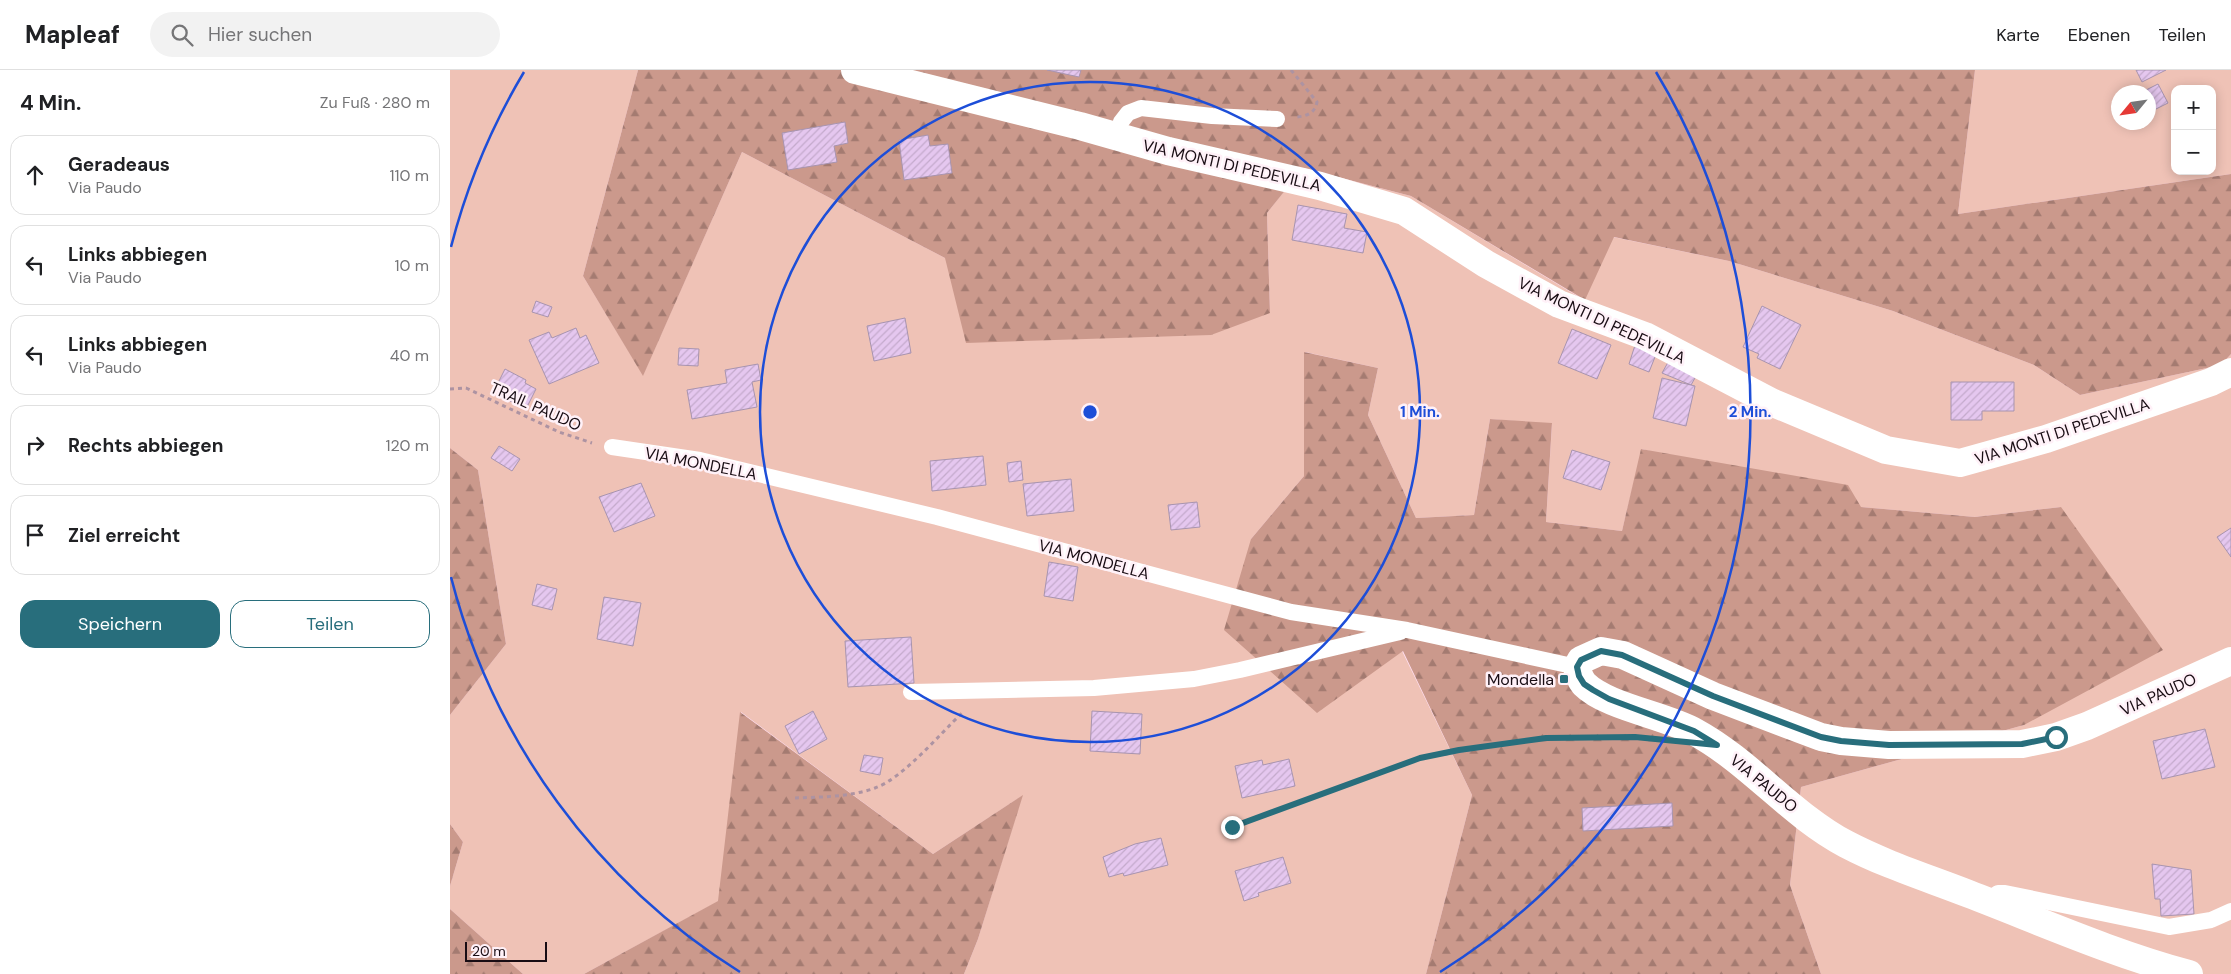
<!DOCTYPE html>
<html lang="de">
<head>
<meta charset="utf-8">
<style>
  body { margin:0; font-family:"DM Sans",sans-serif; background:#f2f2f2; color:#202124 }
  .controls { position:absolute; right:15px; top:15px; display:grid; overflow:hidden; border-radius:10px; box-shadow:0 2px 12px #0003 }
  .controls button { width:45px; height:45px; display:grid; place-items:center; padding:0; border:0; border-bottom:1px solid #e0e0e0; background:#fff; color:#202124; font:25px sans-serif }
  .compass { position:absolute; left:1661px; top:15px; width:45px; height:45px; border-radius:50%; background:#fff; box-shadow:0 2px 12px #0003; rotate:241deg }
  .scale { position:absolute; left:15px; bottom:12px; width:82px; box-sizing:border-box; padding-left:5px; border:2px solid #180c13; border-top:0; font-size:14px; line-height:18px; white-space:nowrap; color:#180c13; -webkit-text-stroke:4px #fff1f8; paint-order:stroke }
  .stop { position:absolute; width:15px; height:15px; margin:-11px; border:4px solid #286e7c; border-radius:50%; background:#fff }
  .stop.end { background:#286e7c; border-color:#fff; box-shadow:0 1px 5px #0008 }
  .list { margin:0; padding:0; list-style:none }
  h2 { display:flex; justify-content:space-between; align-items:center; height:65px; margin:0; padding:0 20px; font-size:21px }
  h2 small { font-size:16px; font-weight:400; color:#757577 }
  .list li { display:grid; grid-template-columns:32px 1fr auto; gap:15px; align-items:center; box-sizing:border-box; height:80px; margin:0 10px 10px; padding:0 10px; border:1px solid #e0e0e0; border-radius:15px }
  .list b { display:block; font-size:19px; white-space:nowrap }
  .list p { margin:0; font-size:16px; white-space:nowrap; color:#757577 }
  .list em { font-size:16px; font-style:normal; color:#757577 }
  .actions { display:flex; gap:10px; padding:15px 20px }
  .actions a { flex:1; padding:11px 0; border:1px solid #286e7c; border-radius:15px; text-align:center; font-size:18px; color:#286e7c }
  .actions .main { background:#286e7c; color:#fff }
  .icon { flex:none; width:28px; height:28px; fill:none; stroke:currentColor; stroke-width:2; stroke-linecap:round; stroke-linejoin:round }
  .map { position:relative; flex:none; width:1781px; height:904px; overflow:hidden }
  header { display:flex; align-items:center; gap:30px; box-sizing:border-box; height:70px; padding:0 25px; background:#fff; border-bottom:1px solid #e0e0e0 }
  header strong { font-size:24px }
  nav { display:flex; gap:28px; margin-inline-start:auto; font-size:18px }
  .search { width:350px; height:45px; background:#f2f2f2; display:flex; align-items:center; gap:12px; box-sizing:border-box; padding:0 18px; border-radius:28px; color:#757577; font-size:19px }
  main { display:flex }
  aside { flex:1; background:#fff }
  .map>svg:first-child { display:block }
</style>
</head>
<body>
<header>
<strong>Mapleaf</strong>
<div class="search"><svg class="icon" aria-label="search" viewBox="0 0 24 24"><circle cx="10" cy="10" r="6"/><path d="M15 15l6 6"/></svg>Hier suchen</div>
<nav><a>Karte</a><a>Ebenen</a><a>Teilen</a></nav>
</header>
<main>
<aside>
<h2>4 Min.<small>Zu Fuß · 280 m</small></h2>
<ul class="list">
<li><svg class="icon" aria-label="ahead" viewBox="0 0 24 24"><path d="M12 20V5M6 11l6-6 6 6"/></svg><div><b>Geradeaus</b><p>Via Paudo</p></div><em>110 m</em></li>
<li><svg class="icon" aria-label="left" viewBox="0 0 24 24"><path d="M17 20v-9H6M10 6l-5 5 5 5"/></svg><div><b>Links abbiegen</b><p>Via Paudo</p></div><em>10 m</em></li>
<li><svg class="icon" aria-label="left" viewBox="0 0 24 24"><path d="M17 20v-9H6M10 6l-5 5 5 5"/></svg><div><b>Links abbiegen</b><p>Via Paudo</p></div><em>40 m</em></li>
<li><svg class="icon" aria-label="right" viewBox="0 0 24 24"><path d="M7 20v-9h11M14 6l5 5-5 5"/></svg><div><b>Rechts abbiegen</b></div><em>120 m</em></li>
<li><svg class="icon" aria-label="arrive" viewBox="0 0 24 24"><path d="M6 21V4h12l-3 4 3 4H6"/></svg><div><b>Ziel erreicht</b></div></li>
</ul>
<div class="actions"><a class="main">Speichern</a><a>Teilen</a></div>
</aside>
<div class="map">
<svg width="1781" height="904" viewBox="0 0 1781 904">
  <defs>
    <pattern id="forest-firs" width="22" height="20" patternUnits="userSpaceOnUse" patternTransform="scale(1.25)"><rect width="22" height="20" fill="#cb998c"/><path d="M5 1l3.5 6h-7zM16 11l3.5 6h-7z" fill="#a47b71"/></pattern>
    <pattern id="building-hatch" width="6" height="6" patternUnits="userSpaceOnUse" patternTransform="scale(1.25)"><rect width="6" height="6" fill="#e5c7ef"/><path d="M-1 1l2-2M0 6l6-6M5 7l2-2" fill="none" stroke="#c4aacc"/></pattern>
  </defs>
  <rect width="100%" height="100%" fill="#ffddf0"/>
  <!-- green -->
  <g fill="#efc2b6" fill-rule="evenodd">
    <polygon points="0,0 188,0 133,206 193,305 292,82 495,188 820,243 817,143 852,98 961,126 1134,230 1163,167 1279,191 1443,241 1584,295 1630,325 1771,295 1781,284 1781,904 1371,904 1340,815 1351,717 1574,655 1611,437 1525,447 1411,437 1192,379 1172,461 1096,452 1102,354 1040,349 1024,445 966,448 918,345 928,298 855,282 854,406 801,469 952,581 1022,725 976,904 514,904 528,869 572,726 483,784 291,642 269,831 134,904 73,904 0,839 0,816 13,772 0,754 0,645 56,574 28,400 0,378"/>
    <path d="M 1525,0 L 1781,0 L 1781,104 L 1508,144 ZM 1725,19 L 1762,19 L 1762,101 L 1725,101 ZM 1668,22 L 1698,22 L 1698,52 L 1668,52 Z"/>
  </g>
  <!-- forest -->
  <g fill="url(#forest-firs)">
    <polygon points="188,0 1525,0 1508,144 1781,104 1781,284 1771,295 1630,325 1584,295 1443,241 1279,191 1164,167 1135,230 961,126 853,98 817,143 820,243 761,265 516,273 495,188 292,82 193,306 133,206"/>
    <polygon points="854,282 928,298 918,345 966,448 1024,445 1040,349 1102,353 1096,452 1172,461 1191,379 1398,415 1411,437 1525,447 1611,437 1713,580 1574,655 1351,717 1340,815 1371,904 976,904 1022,725 953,581 867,643 774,560 801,469 854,406"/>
    <polygon points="0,378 28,400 56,574 0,645"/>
    <polygon points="290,642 483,784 573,725 528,869 514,904 134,904 268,831"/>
    <polygon points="0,754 13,772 0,816"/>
    <polygon points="0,839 73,904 0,904"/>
  </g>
  <!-- building -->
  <g fill="url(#building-hatch)" stroke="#a894af">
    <polygon points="597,0 631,0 629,7"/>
    <polygon points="1686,0 1716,0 1692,12"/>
    <polygon points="1708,14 1718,33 1698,43 1698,22 1692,22"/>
    <polygon points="395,52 398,73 384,76 387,92 338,100 332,63"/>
    <polygon points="478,65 480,76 498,74 502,103 454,110 449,70"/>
    <polygon points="848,135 897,144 894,158 917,162 913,183 842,170"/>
    <polygon points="86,231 102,237 98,247 82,242"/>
    <polygon points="1312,236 1351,255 1330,299 1307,288 1309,284 1293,277"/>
    <polygon points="455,248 461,283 424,291 417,256"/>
    <polygon points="126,258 130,268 136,265 149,293 99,314 79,270 99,262 102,268"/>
    <polygon points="1122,259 1161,275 1147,309 1108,293"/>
    <polygon points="1186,272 1207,282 1199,302 1179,294"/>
    <polygon points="229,278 249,279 248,296 228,295"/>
    <polygon points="1221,287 1249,301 1241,315 1212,303"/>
    <polygon points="308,294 311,310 302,312 307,337 242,349 237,320 277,313 275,300"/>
    <polygon points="55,299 76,310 75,313 86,319 76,339 48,325 52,318 47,315"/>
    <polygon points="1212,308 1245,316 1236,356 1203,348"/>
    <polygon points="1501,312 1564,312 1564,341 1532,341 1532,350 1501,350"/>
    <polygon points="49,376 70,389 62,401 41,388"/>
    <polygon points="1122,380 1160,392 1151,420 1113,408"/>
    <polygon points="533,386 536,415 482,421 480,391"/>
    <polygon points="571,391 573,410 559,412 557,393"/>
    <polygon points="621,409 624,441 577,446 573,414"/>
    <polygon points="191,413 205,446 164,462 149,427"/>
    <polygon points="747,432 750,457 721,460 718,435"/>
    <polygon points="1781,458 1781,487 1767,467"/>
    <polygon points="599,492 628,497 623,531 594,526"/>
    <polygon points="87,514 107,519 102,540 82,535"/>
    <polygon points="154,527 191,533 183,576 147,569"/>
    <polygon points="461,567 464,613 398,617 395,571"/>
    <polygon points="363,641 377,669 349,684 335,656"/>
    <polygon points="642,641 692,644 690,684 640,681"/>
    <polygon points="1755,659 1765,697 1712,709 1703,671"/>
    <polygon points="414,685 433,688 430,705 410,701"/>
    <polygon points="839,689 845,716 792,728 785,696 812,690 813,695"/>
    <polygon points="1222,733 1223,756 1133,761 1132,738"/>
    <polygon points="711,768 718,795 674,806 673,803 659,807 653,787 685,774"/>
    <polygon points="833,787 841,813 808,823 809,826 794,831 785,801"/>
    <polygon points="1702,794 1741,800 1744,844 1711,846 1710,829 1705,829"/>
  </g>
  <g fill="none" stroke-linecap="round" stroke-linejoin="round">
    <!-- path -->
    <g stroke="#ad93a2" stroke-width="3" stroke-dasharray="4 4" stroke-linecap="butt">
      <path d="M 841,0 L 867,32 C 865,43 857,46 847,47"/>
      <polyline points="0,319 16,318 109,362 142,373"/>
      <path d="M 345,728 C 371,727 400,727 425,718 C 453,708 489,665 512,643"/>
      <polyline points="782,757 970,688 1096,668 1174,667"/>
    </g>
    <!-- lane -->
    <g stroke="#fff" stroke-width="16">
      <polyline points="666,66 671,52 678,43 691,38 762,46 827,49"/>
      <polyline points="162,377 250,390 487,447 841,542 957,560 1127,597"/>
      <polyline points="461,622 644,618 744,609 790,600 950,562"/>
      <polyline points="1537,831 1548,823 1555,823 1719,857 1761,850 1781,841"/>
    </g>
    <!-- street -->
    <g stroke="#fff" stroke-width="28">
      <polyline points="405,0 630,56 718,81 870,116 954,141 1036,194 1109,234 1195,266 1321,332 1436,380 1510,393 1596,369 1761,312 1781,302"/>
      <path d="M 1739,904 C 1664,884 1592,852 1519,824 C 1478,808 1436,795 1396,774 C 1341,745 1300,692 1245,662 C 1215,645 1157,637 1134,614 C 1130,609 1128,603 1127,597 L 1131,590 L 1151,581 L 1173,585 L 1263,626 L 1371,667 L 1391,671 L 1439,675 L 1572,674 L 1606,667 L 1637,656 L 1781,591"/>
    </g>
  </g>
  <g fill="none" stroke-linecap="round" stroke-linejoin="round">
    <!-- route -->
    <polyline stroke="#286e7c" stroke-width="6" points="782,757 970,688 1009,680 1096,668 1185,667 1267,675 1244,661 1159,629 1143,620 1134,614 1129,606 1127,597 1131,590 1151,581 1172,585 1263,626 1371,667 1391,671 1439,675 1572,674 1606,667"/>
  </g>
  <!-- distance rings -->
  <g fill="none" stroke="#1d4ed8" stroke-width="2.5">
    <circle cx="640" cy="342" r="330"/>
    <path d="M290 902A660 660 0 0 1 1 507M1 177A660 660 0 0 1 74 2M1206 2A660 660 0 0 1 990 902"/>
  </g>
  <!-- markers -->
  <rect fill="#286e7c" stroke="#fff1f8" stroke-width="2" x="1109" y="604" width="10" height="10" rx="2.5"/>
  <g text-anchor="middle" stroke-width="5" stroke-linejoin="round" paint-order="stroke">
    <!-- street labels -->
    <g font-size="16" fill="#180c13" stroke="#fff1f8">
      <text transform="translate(782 95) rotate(13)" y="6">VIA MONTI DI PEDEVILLA</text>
      <text transform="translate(1152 250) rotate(25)" y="6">VIA MONTI DI PEDEVILLA</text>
      <text transform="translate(86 336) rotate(24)" y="6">TRAIL PAUDO</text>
      <text transform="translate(1612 361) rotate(-18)" y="6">VIA MONTI DI PEDEVILLA</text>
      <text transform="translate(251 393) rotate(11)" y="6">VIA MONDELLA</text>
      <text transform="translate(644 489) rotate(15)" y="6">VIA MONDELLA</text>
      <text transform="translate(1708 624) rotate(-24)" y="6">VIA PAUDO</text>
      <text transform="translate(1314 713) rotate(39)" y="6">VIA PAUDO</text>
    </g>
    <!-- poi labels -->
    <g font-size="16" fill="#180c13" stroke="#fff1f8" text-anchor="end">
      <text x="1104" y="615">Mondella</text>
    </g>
  </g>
  <circle cx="640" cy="342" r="8" fill="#1d4ed8" stroke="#fff1f8" stroke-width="2.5"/>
  <g font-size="15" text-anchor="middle" font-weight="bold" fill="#1d4ed8" stroke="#fff1f8" stroke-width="5" stroke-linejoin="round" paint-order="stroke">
    <text x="970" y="347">1 Min.</text>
    <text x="1300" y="347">2 Min.</text>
  </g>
</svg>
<div class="controls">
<button>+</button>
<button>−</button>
</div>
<svg class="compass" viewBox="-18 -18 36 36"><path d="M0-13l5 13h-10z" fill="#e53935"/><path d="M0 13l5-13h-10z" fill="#757577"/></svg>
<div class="scale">20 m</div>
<div class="stop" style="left:1606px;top:667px"></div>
<div class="stop end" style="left:782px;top:757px"></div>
</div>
</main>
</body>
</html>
